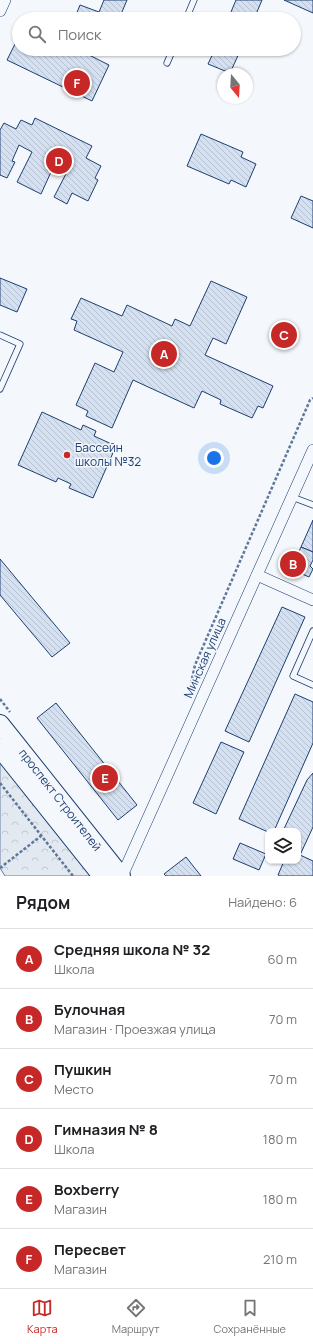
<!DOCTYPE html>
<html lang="ru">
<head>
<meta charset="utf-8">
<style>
  body { margin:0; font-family:Manrope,sans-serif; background:#f2f2f2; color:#202124 }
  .controls { position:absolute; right:12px; bottom:12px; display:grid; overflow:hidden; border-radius:8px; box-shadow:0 1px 3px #0004 }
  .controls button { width:36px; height:36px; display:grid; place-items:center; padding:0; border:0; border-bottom:1px solid #e0e0e0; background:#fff; color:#202124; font:20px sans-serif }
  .compass { position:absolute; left:217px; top:68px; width:36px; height:36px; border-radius:50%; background:#fff; box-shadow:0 1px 3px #0004; rotate:162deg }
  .you { position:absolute; left:214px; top:458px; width:14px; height:14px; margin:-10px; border:3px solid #fff; border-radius:50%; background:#1a73e8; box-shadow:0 0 0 6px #1a73e833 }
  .badge { display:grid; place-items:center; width:26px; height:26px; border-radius:50%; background:#c62828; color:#fff; font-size:13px; font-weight:700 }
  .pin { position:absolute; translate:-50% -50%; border:2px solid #fff; box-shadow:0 1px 4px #0006 }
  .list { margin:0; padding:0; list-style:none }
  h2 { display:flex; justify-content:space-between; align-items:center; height:52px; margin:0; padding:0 16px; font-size:17px }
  h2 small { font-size:13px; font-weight:400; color:#757577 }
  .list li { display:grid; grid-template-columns:26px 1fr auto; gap:12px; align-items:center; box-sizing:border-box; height:60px; padding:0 16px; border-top:1px solid #e0e0e0 }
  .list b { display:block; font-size:15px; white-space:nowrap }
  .list p { margin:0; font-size:13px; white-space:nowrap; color:#757577 }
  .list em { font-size:13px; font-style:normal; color:#757577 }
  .icon { flex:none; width:22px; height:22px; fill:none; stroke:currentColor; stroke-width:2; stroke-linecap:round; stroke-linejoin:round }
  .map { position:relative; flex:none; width:313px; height:876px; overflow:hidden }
  .search { position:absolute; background:#fff; box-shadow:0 1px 3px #0004; left:12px; right:12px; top:12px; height:44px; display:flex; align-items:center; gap:10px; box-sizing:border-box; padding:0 14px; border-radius:22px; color:#757577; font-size:15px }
  .sheet { height:412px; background:#fff }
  nav { display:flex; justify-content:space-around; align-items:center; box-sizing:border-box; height:56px; border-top:1px solid #e0e0e0; background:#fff; font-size:11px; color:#757577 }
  nav a { display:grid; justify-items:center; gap:2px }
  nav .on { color:#c62828 }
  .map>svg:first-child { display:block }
</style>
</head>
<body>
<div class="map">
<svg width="313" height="876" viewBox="0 0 313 876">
  <defs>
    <pattern id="park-crowns" width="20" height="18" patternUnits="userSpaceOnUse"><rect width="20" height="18" fill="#e3e9f0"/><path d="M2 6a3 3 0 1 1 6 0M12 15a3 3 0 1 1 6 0" fill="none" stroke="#c2c9d1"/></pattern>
    <pattern id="building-back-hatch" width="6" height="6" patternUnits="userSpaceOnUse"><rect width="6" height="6" fill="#d5e0f0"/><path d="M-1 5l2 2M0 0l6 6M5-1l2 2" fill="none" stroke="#b6c1d1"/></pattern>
  </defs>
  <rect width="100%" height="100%" fill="#f4f7fb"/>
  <!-- park -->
  <polygon fill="url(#park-crowns)" stroke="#687fa3" points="0,761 92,876 5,876 0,868"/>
  <!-- building -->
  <g fill="url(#building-back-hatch)" stroke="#1d3f73">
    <polygon points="104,0 127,0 119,19 86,19 76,15 80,5 99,12"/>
    <polygon points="236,0 262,0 254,19 228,19"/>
    <polygon points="284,0 313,0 313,13"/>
    <polygon points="19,36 19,49 77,49 109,65 92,101 7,60"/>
    <polygon points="215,49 241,49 230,73 208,64"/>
    <polygon points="35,118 92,146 86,158 101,166 95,178 98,180 88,201 72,193 67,204 54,197 70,166 59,161 58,165 51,162 47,170 51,172 41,194 17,182 32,152 19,145 12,161 15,162 7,178 0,175 0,130 4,123 16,129 21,120 32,125"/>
    <polygon points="201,134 243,152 241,157 256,164 246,187 231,180 229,184 187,166"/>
    <polygon points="301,196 313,201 313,228 291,218"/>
    <polygon points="0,278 27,289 17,312 0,305"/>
    <polygon points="211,281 247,297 226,344 213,338 205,355 273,386 263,408 258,406 252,418 220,404 221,400 202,391 194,408 133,380 112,428 86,416 88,411 76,405 95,363 114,372 123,352 74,330 77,321 71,319 81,298 122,316 127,305 172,326 175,319 190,326"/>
    <polygon points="42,412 81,430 83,425 96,431 94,436 116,446 93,498 69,488 71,484 58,478 56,482 18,465"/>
    <polygon points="313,520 313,552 301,547"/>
    <polygon points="301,547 313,552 313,560 310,566 313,569 309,577 291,569"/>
    <polygon points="0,559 70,643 52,657 0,595"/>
    <polygon points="282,607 305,617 249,742 225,731"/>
    <polygon points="295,694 313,702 313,743 274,831 268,832 239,819"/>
    <polygon points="56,703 137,805 118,820 37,718"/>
    <polygon points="221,742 244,752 216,814 193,803"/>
    <polygon points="313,773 313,827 300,855 313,861 313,876 280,876 278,875 284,861 298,861 298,831 283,831 307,780"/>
    <polygon points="240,843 266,854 259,870 233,859"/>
    <polygon points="186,857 201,876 166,876 164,874"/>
  </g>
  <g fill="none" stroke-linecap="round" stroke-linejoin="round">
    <defs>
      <g id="service">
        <polyline points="186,19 194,0"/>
        <polyline points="167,63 173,49"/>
        <polyline points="0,335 20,344 0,389"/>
        <polyline points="292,497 313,505"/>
        <polyline points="313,631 293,676 313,685"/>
      </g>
      <g id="minor">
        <polyline points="0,11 5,0"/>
        <polyline points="257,575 313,600"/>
        <polyline points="122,876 313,450"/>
      </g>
      <g id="primary">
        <polyline points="0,724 121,876"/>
        <polyline points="0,748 102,876"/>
      </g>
    </defs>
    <!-- service casing -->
    <use href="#service" stroke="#1d3f73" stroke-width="7"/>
    <!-- minor casing -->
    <use href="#minor" stroke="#1d3f73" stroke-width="12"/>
    <!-- primary casing -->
    <use href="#primary" stroke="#1d3f73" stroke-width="20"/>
    <!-- path -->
    <g stroke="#5e769c" stroke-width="2.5" stroke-dasharray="3 2" stroke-linecap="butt">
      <polyline points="191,693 190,688 195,665 310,400 313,398"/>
      <polyline points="0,699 10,712"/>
      <polyline points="0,783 73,876"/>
      <polyline points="0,868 41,836"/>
    </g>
    <!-- service -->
    <use href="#service" stroke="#f4f7fb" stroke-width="5.5"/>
    <!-- minor -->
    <use href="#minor" stroke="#f4f7fb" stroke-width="11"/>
    <!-- primary -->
    <use href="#primary" stroke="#f4f7fb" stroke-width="18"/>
  </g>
  <!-- markers -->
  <circle fill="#c62828" stroke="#f4f7fb" stroke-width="1.5" cx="67" cy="455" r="4"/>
  <g text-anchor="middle" stroke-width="3" stroke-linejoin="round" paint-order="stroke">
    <!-- poi labels -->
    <g font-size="12" fill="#1d3f73" stroke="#f4f7fb" text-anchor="start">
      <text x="75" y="452">Бассейн<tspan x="75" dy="14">школы №32</tspan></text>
    </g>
    <!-- street labels -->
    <g font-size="12" fill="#1d3f73" stroke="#f4f7fb">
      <text transform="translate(205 658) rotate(-66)" y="4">Минская улица</text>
      <text transform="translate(60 800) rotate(52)" y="4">проспект Строителей</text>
    </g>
  </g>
</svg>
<div class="controls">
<button><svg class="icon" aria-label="layers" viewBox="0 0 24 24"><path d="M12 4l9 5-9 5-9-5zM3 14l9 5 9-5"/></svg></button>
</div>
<svg class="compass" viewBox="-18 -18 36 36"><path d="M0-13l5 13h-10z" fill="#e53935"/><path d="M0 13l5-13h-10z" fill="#757577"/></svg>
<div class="you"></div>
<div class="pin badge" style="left:164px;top:354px">A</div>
<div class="pin badge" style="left:293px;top:564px">B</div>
<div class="pin badge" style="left:284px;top:335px">C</div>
<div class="pin badge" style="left:59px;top:161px">D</div>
<div class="pin badge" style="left:105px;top:778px">E</div>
<div class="pin badge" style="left:77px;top:83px">F</div>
<div class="search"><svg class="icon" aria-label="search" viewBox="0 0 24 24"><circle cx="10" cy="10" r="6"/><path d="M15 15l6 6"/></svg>Поиск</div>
</div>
<section class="sheet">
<h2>Рядом<small>Найдено: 6</small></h2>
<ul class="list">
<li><span class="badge">A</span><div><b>Средняя школа № 32</b><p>Школа</p></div><em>60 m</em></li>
<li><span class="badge">B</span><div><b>Булочная</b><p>Магазин · Проезжая улица</p></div><em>70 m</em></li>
<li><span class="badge">C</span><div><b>Пушкин</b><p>Место</p></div><em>70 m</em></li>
<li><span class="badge">D</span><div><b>Гимназия № 8</b><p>Школа</p></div><em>180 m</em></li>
<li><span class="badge">E</span><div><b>Boxberry</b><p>Магазин</p></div><em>180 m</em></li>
<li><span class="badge">F</span><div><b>Пересвет</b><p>Магазин</p></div><em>210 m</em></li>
</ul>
</section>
<nav>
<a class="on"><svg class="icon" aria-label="map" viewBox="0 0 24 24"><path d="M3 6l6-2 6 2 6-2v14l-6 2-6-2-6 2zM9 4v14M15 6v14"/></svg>Карта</a>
<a><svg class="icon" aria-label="directions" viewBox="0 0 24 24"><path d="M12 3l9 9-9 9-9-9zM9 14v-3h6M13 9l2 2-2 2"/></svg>Маршрут</a>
<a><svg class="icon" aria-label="saved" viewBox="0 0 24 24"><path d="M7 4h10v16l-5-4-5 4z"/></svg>Сохранённые</a>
</nav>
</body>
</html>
